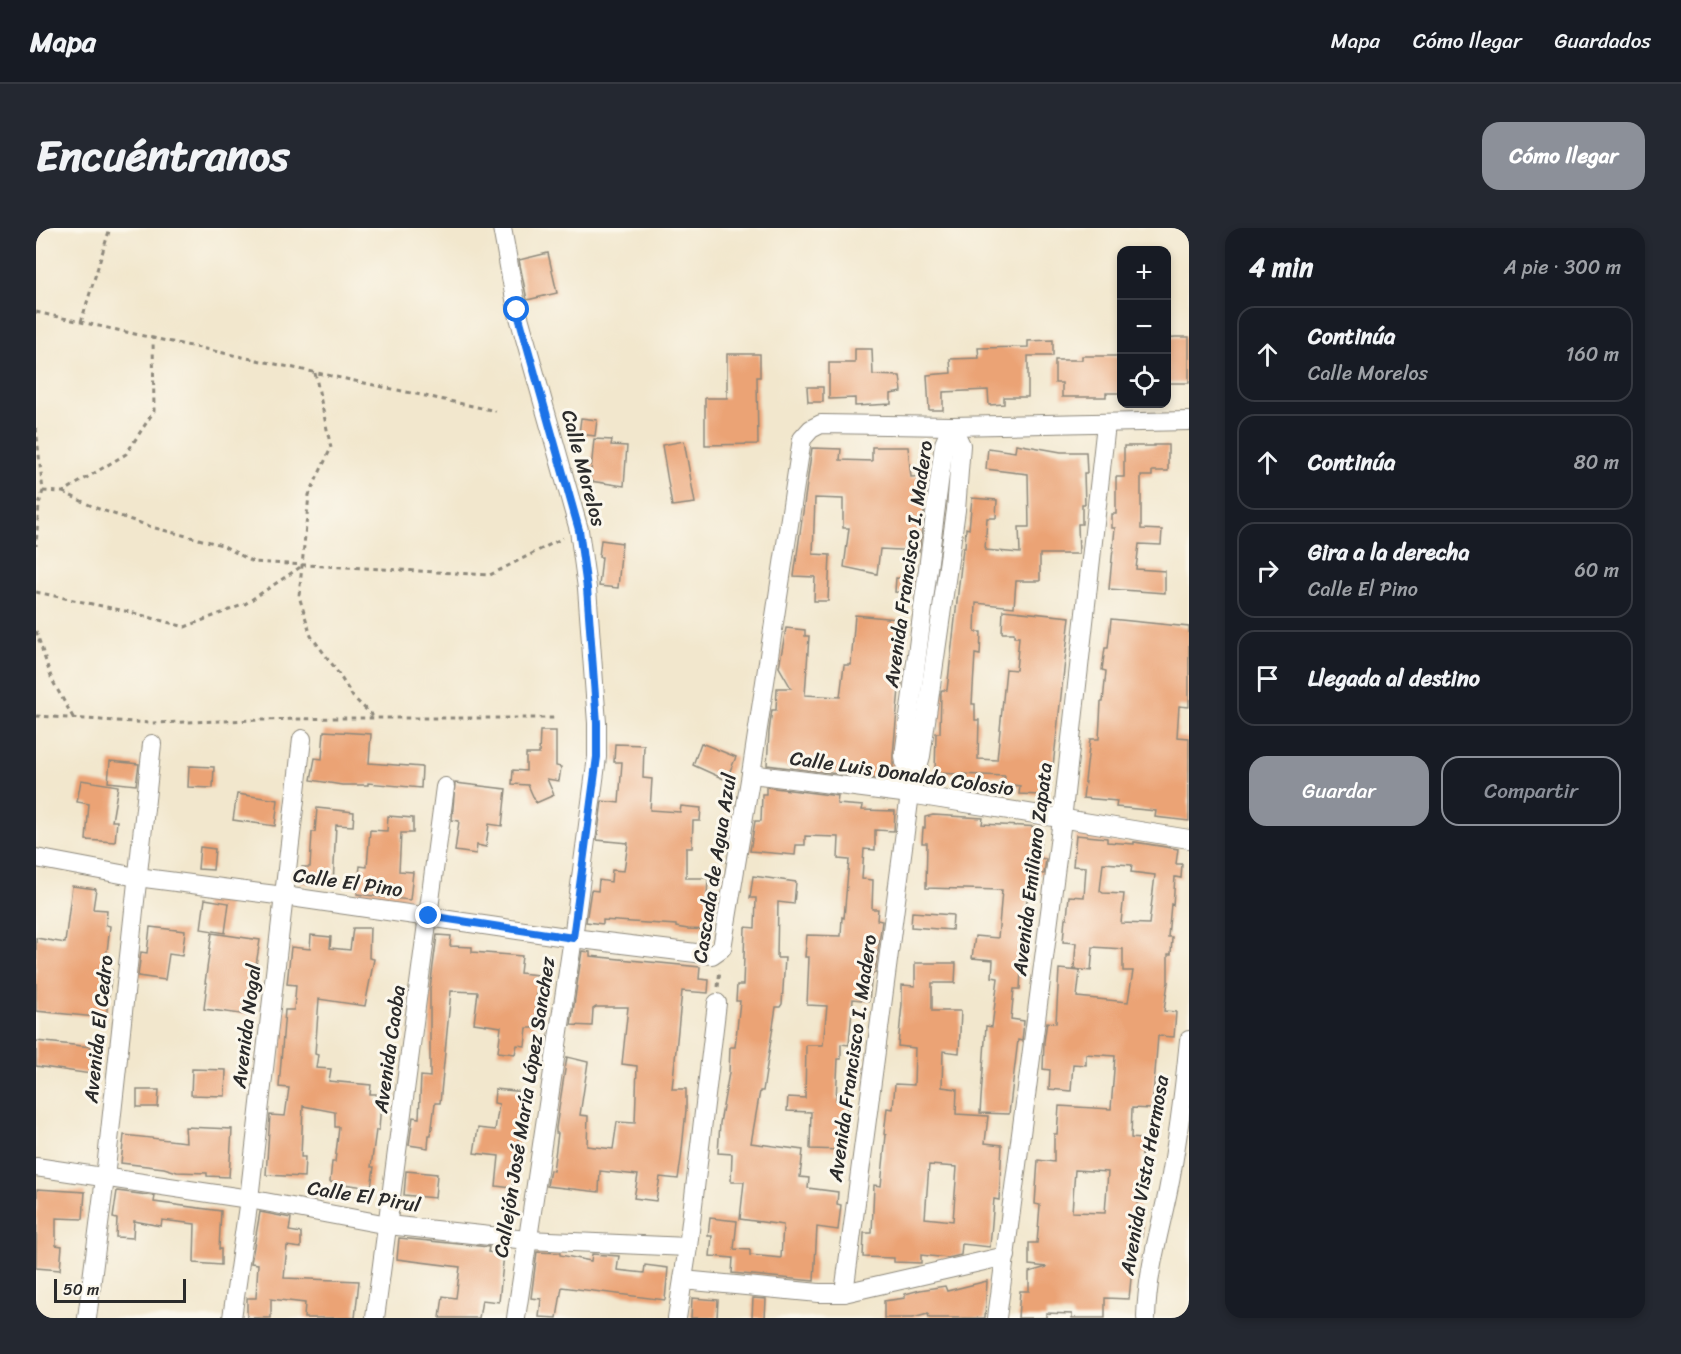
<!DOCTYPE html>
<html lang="es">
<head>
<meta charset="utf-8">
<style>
  body { margin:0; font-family:Sriracha,sans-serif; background:#242831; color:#f1f3f6 }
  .controls { position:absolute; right:18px; top:18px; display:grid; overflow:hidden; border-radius:12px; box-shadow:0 3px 9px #0003 }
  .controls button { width:54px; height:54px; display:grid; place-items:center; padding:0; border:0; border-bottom:2px solid #363941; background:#171b24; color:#f1f3f6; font:30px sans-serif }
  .scale { position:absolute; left:18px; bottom:15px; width:132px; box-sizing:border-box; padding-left:6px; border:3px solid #2b2b2b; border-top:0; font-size:16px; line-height:21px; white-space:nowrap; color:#2b2b2b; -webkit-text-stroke:4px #fbf7ec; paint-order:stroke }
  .stop { position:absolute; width:18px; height:18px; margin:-14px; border:4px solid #1a73e8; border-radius:50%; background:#fff }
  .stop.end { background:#1a73e8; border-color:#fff; box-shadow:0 2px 6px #0008 }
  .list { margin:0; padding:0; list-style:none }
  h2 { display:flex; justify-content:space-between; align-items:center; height:78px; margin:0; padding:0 24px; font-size:26px }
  h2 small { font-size:20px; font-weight:400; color:#9ea1a6 }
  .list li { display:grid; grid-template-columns:39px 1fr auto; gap:18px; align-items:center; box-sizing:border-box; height:96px; margin:0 12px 12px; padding:0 12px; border:2px solid #363941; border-radius:18px }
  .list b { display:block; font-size:22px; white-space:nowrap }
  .list p { margin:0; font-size:20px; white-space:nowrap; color:#9ea1a6 }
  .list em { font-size:20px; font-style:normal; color:#9ea1a6 }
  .actions { display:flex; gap:12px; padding:18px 24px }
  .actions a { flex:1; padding:14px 0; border:2px solid #8c9099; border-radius:18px; text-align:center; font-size:21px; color:#8c9099 }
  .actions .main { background:#8c9099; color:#fff }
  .icon { flex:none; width:33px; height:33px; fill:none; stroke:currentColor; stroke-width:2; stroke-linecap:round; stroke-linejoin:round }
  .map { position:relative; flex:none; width:1153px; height:1090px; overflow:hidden; border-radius:18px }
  header { display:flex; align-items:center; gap:36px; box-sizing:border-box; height:84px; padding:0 30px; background:#171b24; border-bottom:2px solid #363941 }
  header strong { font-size:28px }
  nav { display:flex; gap:33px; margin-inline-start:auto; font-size:21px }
  .intro { display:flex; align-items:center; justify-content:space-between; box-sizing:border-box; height:144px; padding:0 36px }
  h1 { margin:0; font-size:42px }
  .button { padding:15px 27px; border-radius:18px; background:#8c9099; color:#fff; font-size:21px; font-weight:700 }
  main { display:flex; gap:36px; padding:0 36px }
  aside { flex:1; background:#171b24; border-radius:18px; box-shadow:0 3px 9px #0003 }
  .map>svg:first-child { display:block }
</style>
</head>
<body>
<header>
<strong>Mapa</strong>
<nav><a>Mapa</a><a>Cómo llegar</a><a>Guardados</a></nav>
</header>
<div class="intro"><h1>Encuéntranos</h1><a class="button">Cómo llegar</a></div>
<main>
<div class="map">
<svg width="1153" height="1090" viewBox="0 0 1153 1090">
  <rect width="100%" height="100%" fill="#fbf7ec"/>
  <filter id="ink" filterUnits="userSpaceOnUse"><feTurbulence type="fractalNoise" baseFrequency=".0167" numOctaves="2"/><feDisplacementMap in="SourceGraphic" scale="12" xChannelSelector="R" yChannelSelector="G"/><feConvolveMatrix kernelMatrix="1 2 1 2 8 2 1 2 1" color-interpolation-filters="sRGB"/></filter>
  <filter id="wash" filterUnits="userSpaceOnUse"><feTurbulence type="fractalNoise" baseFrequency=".008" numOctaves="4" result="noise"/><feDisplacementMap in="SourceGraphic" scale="24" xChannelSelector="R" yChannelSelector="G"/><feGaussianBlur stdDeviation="1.35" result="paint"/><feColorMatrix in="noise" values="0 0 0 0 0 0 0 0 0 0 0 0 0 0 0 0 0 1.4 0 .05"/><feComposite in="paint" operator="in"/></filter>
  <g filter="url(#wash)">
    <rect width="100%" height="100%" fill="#f2e7cd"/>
    <g id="blocks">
      <!-- building -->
      <g fill="#eba375" fill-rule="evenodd">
        <polygon points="512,25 521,65 491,72 483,32"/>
        <polygon points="1139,109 1153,109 1153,155 1131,155 1131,110"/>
        <polygon points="1017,112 1017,128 992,128 992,169 968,169 968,176 953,177 952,162 907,164 907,182 893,182 891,147 915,145 914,131 943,130 942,120 992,119 992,113"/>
        <polygon points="819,121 836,121 837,147 864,148 866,164 855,166 855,176 819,178 819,170 793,171 793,135 819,135"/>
        <polygon points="691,126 724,126 724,149 721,149 722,216 669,217 669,170 691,170"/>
        <polygon points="1046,128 1086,128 1086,165 1070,165 1070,169 1026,169 1026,155 1019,155 1019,132 1046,132"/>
        <polygon points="771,159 787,159 787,174 772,174"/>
        <polygon points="545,190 561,192 559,208 543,206"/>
        <polygon points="558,211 576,212 575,217 591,218 588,258 554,253"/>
        <polygon points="648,213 659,275 636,278 626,217"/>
        <polygon points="980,216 1025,224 1050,224 1051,245 1048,245 1049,276 1046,276 1046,296 1042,296 1043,326 1004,326 1004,353 980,353 978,379 940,375 939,404 945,404 944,427 939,426 936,476 939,476 939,492 943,492 942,531 961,532 970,441 980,442 983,409 978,409 978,405 966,405 967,382 1034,389 1017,538 1006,537 1004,567 983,566 984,558 968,556 969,548 899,545 900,505 904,505 905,464 906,462 911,462 927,320 929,320 930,300 933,301 936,270 961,272 960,290 951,290 949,322 984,325 983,299 993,299 992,246 950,241 952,220 979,224"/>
        <polygon points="1118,217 1132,217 1132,243 1116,243 1116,248 1105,248 1105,301 1126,302 1125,317 1103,316 1100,341 1129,343 1129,365 1073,361 1079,300 1076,300 1076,286 1080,286 1080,249 1088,249 1088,218 1118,218"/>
        <polygon points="836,219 872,219 875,249 893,248 883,323 844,321 841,346 808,339 813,300 807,300 807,271 779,270 777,326 794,327 792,373 778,373 779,349 758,348 776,220 805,221 804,232 836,233"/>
        <polygon points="565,312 586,315 582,360 563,358 566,329 563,329"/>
        <polygon points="860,350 879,352 877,366 859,364"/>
        <polygon points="819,387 861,391 857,444 867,445 865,461 863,461 857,527 857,553 731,537 733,504 736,482 740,482 741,460 755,460 743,439 750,400 769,402 769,408 773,408 769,467 804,469 808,437 815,437"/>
        <polygon points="1075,391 1153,399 1153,479 1143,478 1141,509 1153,510 1153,593 1119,589 1120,583 1080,579 1081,573 1047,570 1054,511 1063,511 1065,474 1067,474 1070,443 1066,442 1069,420 1072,420"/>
        <polygon points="288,503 335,506 333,535 386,539 385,560 332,555 332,557 306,557 275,552 279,530 286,531"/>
        <polygon points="504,503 520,503 520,538 525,539 523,553 511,551 518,567 500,575 492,557 476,556 477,542 490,543 490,526 503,526"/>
        <polygon points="665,515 700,529 690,552 657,537"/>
        <polygon points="579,516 608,517 607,550 616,551 614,582 644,584 645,578 665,580 664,593 657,593 656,620 650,620 650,650 672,650 671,670 677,670 676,702 652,701 640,699 640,697 567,692 567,696 550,694 555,662 562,663 563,652 575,654 576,642 588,643 592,615 561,612 566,573 583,575 586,534 578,534"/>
        <polygon points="74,533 103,536 100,557 72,554"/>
        <polygon points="153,538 178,539 177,560 152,559"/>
        <polygon points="45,552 82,558 76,593 81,593 79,614 50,612 53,576 41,574"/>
        <polygon points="419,555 470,561 466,598 453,596 450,619 441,617 440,626 419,623 423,593 416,592"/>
        <polygon points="730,559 802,568 801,576 827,578 826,582 859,583 858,603 839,602 839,622 828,621 826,651 837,652 836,681 842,681 841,692 846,693 839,745 836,745 833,773 817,771 813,817 805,816 805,831 802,831 800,872 812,872 808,922 774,921 775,884 751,883 752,869 769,870 770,817 787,817 791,778 771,777 773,729 769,729 771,707 805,708 806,689 808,690 813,632 802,631 803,609 769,608 769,617 760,617 759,627 714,623 719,593 725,593 726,566 730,566"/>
        <polygon points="201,566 242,572 239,598 197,592"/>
        <polygon points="281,580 318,584 317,598 300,597 297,657 264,655 266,639 274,639 276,604 279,604"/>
        <polygon points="897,587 947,590 946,596 1005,599 1004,630 1010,631 1008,646 998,645 998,649 994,649 990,680 994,681 991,711 988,711 986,723 984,761 978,761 975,791 988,793 986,813 982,812 973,886 944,885 950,798 956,799 962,750 956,749 957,732 936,730 939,708 962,710 966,662 890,660 891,615 886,615 887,600 889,600 889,589"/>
        <polygon points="352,588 377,590 377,605 365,605 363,643 377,644 374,672 321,666 324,638 331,639 334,602 351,603"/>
        <path d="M 1040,607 L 1071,610 L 1071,614 L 1098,616 L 1098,614 L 1142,621 L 1140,636 L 1146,636 L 1145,650 L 1139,649 L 1137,677 L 1135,676 L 1132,709 L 1136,709 L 1135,726 L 1132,726 L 1132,754 L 1128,783 L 1140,784 L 1138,809 L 1122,808 L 1116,881 L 1096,880 L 1095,910 L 1113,912 L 1111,926 L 1106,926 L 1101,992 L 1107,992 L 1106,1009 L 1099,1009 L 1093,1071 L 1069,1070 L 1069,1090 L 1036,1090 L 1036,1086 L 1010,1085 L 1010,1090 L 982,1090 L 984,1063 L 993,1063 L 993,1044 L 1011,1039 L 993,1037 L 993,1015 L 1001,1015 L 1004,977 L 999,976 L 1002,932 L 1018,934 L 1018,906 L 1021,906 L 1023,878 L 1075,881 L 1079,828 L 1050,826 L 1050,837 L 1037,836 L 1035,863 L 1013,861 L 1014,842 L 1007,841 L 1008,814 L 1011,794 L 1020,795 L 1023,741 L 1044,743 L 1041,769 L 1092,774 L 1097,743 L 1087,743 L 1087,721 L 1057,719 L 1055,743 L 1038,741 L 1040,715 L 1027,714 L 1029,690 L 1031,690 L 1033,668 L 1048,669 L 1050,639 L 1037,638 ZM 1067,635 L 1096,637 L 1095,644 L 1119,647 L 1113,696 L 1085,695 L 1088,666 L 1067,665 L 1064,663 ZM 1039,942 L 1072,944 L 1069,985 L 1036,984 Z"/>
        <polygon points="164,619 179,621 177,642 162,641"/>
        <polygon points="717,648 760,654 758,676 742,674 741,730 749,730 746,776 744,779 740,779 727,863 724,863 715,915 767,922 764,949 773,950 772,960 802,964 801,976 805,977 802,1002 781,999 778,1053 696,1045 697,1030 674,1028 676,1008 672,1008 674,990 701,993 698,1021 714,1022 714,1027 745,1030 747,997 704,991 708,954 695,954 696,926 682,925 684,895 693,845 694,819 699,819 704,773 700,773 701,757 707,757 709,699 719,700 720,670 714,670"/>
        <polygon points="36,658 60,661 57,681 71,682 70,697 74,698 69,741 76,742 70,790 0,783 0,710 29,715"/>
        <polygon points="169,671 193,675 189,705 165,701"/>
        <polygon points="876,684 917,687 916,702 875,699"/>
        <polygon points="114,699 149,703 146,728 133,726 129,752 102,748 105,724 111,725"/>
        <polygon points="317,700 334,700 333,730 338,731 329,778 283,771 279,826 282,827 280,840 295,841 293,853 335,857 334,866 340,866 339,873 345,874 343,902 340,902 335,939 338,939 335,960 294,954 296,934 299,934 303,899 299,899 299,884 267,878 265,929 269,929 268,949 230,947 234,887 249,888 253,860 243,859 249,782 258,782 260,757 251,756 255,719 274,721 275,707 295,709 294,720 314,722"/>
        <polygon points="176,705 224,712 212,787 168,781 171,755 169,755"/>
        <polygon points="401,707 415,708 414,718 436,719 436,724 486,728 484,745 502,747 499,800 491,800 489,818 481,817 479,826 462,824 465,799 438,795 442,764 415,763 404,875 399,875 395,907 393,907 392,920 373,917 377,889 383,890 385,848 394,849 394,761"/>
        <polygon points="546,723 554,724 554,728 664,739 663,751 673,752 672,765 646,763 636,861 650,861 650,882 645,931 642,951 624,949 620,973 598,970 602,947 564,943 563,964 511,958 514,942 517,943 522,905 520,905 520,900 531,829 552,834 544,887 552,888 551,918 577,921 581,894 599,895 601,838 586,836 592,779 560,779 557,781 556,798 535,797"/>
        <path d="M 879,735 L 920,735 L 919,755 L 896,755 L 896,783 L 925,783 L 923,825 L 907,823 L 906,859 L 921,861 L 920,886 L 952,888 L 949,915 L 966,917 L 963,972 L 958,971 L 954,1019 L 926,1016 L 925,1027 L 912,1030 L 885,1027 L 885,1035 L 858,1034 L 858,1030 L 827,1029 L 828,1005 L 836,1005 L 838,957 L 845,958 L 850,907 L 848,906 L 851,880 L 857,881 L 859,856 L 878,857 L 879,820 L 862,818 L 866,776 L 866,757 L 879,758 ZM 893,937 L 921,939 L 917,993 L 889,990 Z"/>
        <polygon points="0,813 65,820 62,847 0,838"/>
        <polygon points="156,841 190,842 189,868 155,867"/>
        <polygon points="459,861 488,864 476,960 460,958 463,928 438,925 442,900 459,902 463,876 458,875"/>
        <polygon points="101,862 123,862 122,879 101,879"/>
        <polygon points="149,899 196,901 193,949 171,948 171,945 141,944 128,940 85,935 88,907 150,914"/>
        <polygon points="370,943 401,946 399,970 368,967"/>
        <polygon points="1,961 49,964 47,991 20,990 20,1017 26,1018 24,1042 0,1040"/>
        <polygon points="81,963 119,968 118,974 185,983 183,1021 185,1021 185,1037 158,1035 159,996 126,992 125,998 98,993 97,1010 80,1009 81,991 77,990"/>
        <polygon points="224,984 255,990 253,1003 265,1005 265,1020 251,1018 248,1050 323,1053 319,1090 268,1090 269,1075 235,1071 235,1090 211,1090 211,1070 220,1070 222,1036 215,1035"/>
        <polygon points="363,1010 453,1019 452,1024 468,1026 463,1074 446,1072 443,1090 404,1090 407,1068 420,1070 424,1039 361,1031"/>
        <polygon points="501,1024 524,1025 524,1027 555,1033 556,1026 583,1028 581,1042 608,1045 609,1037 632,1040 629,1072 526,1059 521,1090 503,1089 505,1071 495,1070"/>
        <polygon points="951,1053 949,1090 893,1090 892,1086 877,1090 848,1090 848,1073 869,1070 869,1066 884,1062 909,1058 911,1063"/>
        <polygon points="656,1070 682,1072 681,1090 655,1090"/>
        <polygon points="717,1070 730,1071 729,1090 716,1090"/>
      </g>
    </g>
  </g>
  <g filter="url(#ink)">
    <use href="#blocks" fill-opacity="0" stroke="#8e897c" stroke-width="1.5"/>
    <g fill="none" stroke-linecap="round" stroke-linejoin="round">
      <defs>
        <g id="street">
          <polyline points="466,0 481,82 543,302 551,360 561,495 561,529 537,710 480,1090"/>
          <polyline points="715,546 874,566 1153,611"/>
          <polyline points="873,561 868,528 908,216 916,198"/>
          <polyline points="0,630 101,649 248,668 537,710 676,727 686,720 715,546 766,211 775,201 785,196 916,198 1153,193"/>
          <polyline points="0,939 213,971 352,997 491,1012 652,1019"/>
          <polyline points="647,1052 783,1065 808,1065 970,1028"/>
          <polyline points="808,1065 874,566 885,528 920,282 925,217 916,198"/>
          <polyline points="51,1090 69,950 116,516"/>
          <polyline points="196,1090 213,971 266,511"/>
          <polyline points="339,1090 409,559"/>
          <polyline points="641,1090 652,1019 681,775"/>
          <polyline points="961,1090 1026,592 1070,196"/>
          <path d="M 1110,1090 C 1111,1046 1123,1006 1132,963 C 1142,913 1148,863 1153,812"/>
        </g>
      </defs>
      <!-- street casing -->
      <use href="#street" stroke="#8e897c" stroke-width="20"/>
      <!-- path -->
      <g stroke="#8e897c" stroke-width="3" stroke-dasharray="4.5 4.5" stroke-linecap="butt">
        <polyline points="0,84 117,110"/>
        <polyline points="45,94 74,0"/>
        <polyline points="279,145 295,220 273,267 263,368 275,408 299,440 317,469 339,490"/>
        <polyline points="0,200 7,263 3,276 0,318"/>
        <polyline points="7,263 27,264 90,226 118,183 117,110 460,183"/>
        <polyline points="27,264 60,280 119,300 186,317 217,334 454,347 527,310"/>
        <polyline points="0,364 94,384 149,399 209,376 266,338"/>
        <polyline points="0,403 16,452 38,491"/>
        <polyline points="0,488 114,495 299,490 520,490"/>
        <polyline points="682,759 684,741"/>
      </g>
      <!-- street -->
      <use href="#street" stroke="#fff" stroke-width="18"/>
    </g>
  </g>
  <g fill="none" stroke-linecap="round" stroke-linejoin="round" filter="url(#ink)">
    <!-- route -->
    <polyline stroke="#1a73e8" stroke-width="8" points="393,688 537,710 561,529 561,495 551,360 543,302 481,82"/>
  </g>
  <g text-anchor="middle" stroke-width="6" stroke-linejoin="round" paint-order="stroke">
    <!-- street labels -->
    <g font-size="20" fill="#2b2b2b" stroke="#fbf7ec">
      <text transform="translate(548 240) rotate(75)" y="7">Calle Morelos</text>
      <text transform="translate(872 336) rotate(-82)" y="7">Avenida Francisco I. Madero</text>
      <text transform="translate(866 545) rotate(8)" y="7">Calle Luis Donaldo Colosio</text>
      <text transform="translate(678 640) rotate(-81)" y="7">Cascada de Agua Azul</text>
      <text transform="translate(996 641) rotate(-83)" y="7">Avenida Emiliano Zapata</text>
      <text transform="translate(312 654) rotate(8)" y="7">Calle El Pino</text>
      <text transform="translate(210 798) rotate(-83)" y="7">Avenida Nogal</text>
      <text transform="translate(62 801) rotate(-84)" y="7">Avenida El Cedro</text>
      <text transform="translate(353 821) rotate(-82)" y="7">Avenida Caoba</text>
      <text transform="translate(816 830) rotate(-82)" y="7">Avenida Francisco I. Madero</text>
      <text transform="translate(488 879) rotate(-81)" y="7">Callejón José María López Sanchez</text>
      <text transform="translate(1108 947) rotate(-80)" y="7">Avenida Vista Hermosa</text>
      <text transform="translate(328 968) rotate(9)" y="7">Calle El Pirul</text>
    </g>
  </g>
</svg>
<div class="controls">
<button>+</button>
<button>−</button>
<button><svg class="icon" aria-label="locate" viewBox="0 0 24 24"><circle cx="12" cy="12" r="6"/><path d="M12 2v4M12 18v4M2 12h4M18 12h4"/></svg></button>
</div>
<div class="scale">50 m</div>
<div class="stop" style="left:481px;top:82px"></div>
<div class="stop end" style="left:393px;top:688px"></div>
</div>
<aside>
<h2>4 min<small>A pie · 300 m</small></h2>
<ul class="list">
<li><svg class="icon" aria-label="ahead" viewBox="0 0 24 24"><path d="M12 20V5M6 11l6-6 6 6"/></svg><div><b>Continúa</b><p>Calle Morelos</p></div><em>160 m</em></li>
<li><svg class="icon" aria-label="ahead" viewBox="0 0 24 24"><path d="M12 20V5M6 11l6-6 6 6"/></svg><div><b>Continúa</b></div><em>80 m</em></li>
<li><svg class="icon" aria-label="right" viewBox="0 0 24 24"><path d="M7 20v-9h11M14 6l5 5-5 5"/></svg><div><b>Gira a la derecha</b><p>Calle El Pino</p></div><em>60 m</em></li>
<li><svg class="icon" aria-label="arrive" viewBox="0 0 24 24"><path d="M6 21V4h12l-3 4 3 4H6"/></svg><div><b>Llegada al destino</b></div></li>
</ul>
<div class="actions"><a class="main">Guardar</a><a>Compartir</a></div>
</aside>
</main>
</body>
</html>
